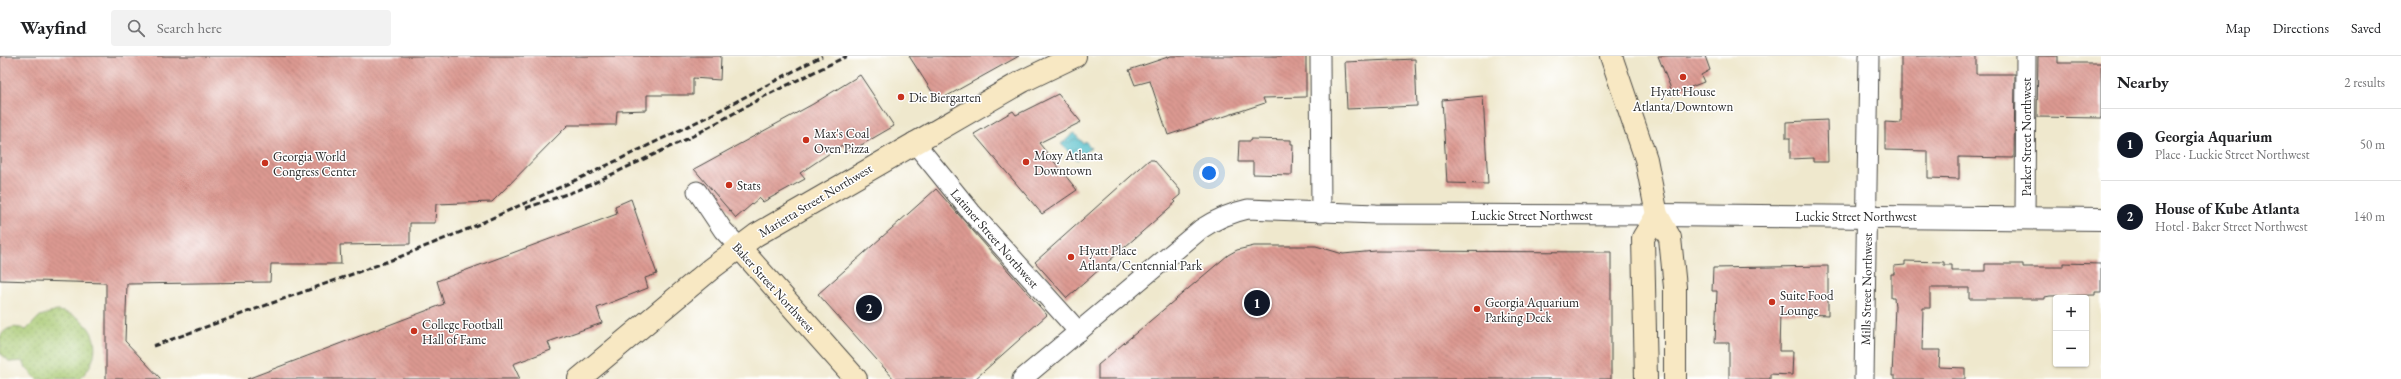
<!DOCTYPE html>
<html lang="en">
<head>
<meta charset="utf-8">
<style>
  body { margin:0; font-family:"EB Garamond",serif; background:#f2f2f2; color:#202124 }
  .controls { position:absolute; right:12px; bottom:12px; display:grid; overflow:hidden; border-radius:4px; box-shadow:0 1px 3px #0004 }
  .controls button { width:36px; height:36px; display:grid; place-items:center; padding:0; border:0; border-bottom:1px solid #e0e0e0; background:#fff; color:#202124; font:20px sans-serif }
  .you { position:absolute; left:1209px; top:117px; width:14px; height:14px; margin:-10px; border:3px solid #fff; border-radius:50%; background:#1a73e8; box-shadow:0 0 0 6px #1a73e833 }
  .badge { display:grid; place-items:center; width:26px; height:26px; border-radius:50%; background:#111827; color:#fff; font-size:13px; font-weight:700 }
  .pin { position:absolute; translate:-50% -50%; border:2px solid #fff; box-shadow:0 1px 4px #0006 }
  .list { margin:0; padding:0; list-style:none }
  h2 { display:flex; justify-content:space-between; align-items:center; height:52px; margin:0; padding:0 16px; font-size:17px }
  h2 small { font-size:13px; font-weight:400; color:#757577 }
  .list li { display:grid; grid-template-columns:26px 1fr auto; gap:12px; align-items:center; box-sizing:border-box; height:72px; padding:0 16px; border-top:1px solid #e0e0e0 }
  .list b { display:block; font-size:15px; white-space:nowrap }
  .list p { margin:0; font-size:13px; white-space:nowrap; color:#757577 }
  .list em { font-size:13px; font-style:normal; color:#757577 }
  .icon { flex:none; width:22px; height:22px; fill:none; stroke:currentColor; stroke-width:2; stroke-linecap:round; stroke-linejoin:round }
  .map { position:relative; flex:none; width:2101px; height:323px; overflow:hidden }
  header { display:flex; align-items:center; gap:24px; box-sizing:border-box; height:56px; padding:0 20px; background:#fff; border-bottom:1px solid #e0e0e0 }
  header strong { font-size:19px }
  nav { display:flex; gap:22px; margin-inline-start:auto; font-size:14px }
  .search { width:280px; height:36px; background:#f2f2f2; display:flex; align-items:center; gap:10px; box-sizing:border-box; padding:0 14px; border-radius:4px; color:#757577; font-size:15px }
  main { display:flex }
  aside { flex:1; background:#fff }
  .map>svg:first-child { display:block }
</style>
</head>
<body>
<header>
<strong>Wayfind</strong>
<div class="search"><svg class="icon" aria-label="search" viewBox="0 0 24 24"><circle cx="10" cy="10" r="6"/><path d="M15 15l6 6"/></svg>Search here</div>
<nav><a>Map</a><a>Directions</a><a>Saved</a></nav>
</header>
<main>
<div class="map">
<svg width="2101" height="323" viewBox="0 0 2101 323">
  <defs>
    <pattern id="grass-dots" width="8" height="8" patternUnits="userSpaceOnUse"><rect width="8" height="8" fill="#a7c871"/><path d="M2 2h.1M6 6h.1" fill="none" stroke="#88a35d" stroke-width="1.8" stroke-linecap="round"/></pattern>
    <pattern id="water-waves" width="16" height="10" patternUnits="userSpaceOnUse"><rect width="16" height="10" fill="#4ebcc7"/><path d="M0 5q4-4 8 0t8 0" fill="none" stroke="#4199a2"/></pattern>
    <pattern id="building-back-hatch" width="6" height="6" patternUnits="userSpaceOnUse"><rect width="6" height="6" fill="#dc9991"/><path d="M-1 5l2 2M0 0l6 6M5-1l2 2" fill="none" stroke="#b37d77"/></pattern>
  </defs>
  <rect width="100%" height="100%" fill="#fff"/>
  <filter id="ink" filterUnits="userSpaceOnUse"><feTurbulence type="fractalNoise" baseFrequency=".025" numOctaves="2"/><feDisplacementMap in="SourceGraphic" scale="8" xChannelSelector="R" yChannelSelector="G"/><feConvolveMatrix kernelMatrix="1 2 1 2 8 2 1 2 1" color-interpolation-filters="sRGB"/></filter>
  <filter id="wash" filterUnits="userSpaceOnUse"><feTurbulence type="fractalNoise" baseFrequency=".012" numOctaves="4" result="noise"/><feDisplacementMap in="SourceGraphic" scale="16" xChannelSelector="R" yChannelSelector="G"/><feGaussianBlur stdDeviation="0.9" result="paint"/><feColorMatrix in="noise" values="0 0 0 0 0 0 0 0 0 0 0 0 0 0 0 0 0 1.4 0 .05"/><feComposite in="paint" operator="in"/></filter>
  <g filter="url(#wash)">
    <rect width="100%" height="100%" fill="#efe8cd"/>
    <!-- grass -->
    <path fill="url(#grass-dots)" stroke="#697a4e" d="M 57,255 C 95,259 108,298 79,323 L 37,323 L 26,312 L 23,305 L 10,306 L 0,297 L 0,281 C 5,271 16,269 26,274 L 40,260 Z"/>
    <!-- water -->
    <polygon fill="url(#water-waves)" stroke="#3c7479" points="1074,77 1083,87 1085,85 1091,92 1077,104 1061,88"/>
    <g id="blocks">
      <!-- building -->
      <g fill="url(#building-back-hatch)">
        <polygon points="0,0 721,0 720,24 693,22 693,39 647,39 647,54 617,55 616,69 568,69 492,146 436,148 435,167 410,167 410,188 340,189 341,208 271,208 270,226 127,228 125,285 161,323 106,323 106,227 0,224"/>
        <polygon points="909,0 1019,0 938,45"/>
        <polygon points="1171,0 1306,0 1306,41 1263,42 1265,47 1168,79 1150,25 1135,29 1129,14"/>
        <polygon points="1658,0 1705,0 1710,14 1701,19 1704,26 1673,38"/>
        <polygon points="1901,0 1976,0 1976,18 2015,18 2014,102 1959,101 1959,123 1928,122 1928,95 1885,94 1885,66 1901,67"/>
        <polygon points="2038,0 2058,0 2058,7 2101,7 2101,62 2037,61"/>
        <polygon points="1415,3 1417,50 1347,53 1345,6"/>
        <polygon points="860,19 894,70 851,95 842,89 800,117 805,123 763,146 759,142 736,162 694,113 813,48"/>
        <polygon points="1058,38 1081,66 1039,87 1077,134 1042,158 974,78 1013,55 1016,59"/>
        <polygon points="1483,40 1488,128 1447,127 1442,44"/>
        <polygon points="1827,64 1828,106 1813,106 1813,102 1790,103 1790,82 1786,82 1786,66"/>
        <polygon points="1251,83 1291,84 1291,88 1293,88 1292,119 1253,118 1253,106 1238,106 1239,85 1250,85"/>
        <polygon points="1149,104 1154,104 1180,134 1180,139 1174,144 1176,146 1067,242 1035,206"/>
        <polygon points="936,133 1047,259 975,323 894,323 818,238"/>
        <polygon points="631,143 657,218 645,222 648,232 597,252 602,267 548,286 551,294 513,308 520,323 247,323 444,248 437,225 617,158 615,150"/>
        <polygon points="1254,190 1316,190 1343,198 1376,195 1611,196 1611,323 1098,323 1098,309 1228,199 1237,194"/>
        <polygon points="1905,205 1944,206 1944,209 1952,209 1952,215 1985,215 1985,208 2023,208 2023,211 2063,211 2063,207 2101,208 2101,236 2095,236 2095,239 2050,240 2045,241 2045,243 1969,243 1969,232 1930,232 1930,252 1923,252 1922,294 1940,294 1939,311 1965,312 1965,323 1895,323 1895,320 1892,320 1895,250 1894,242 1891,242 1891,218 1894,218 1894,210 1905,209"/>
        <polygon points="1828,210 1828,259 1780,257 1779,295 1793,295 1792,319 1770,318 1770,323 1729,323 1729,287 1715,287 1717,235 1712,235 1713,212"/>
      </g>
    </g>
  </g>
  <g filter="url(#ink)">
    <use href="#blocks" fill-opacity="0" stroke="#484743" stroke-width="1"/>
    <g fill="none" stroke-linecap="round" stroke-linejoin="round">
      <defs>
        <g id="minor">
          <polyline points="1320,0 1321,157"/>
          <polyline points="914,86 971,156 1079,276"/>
          <polyline points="697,135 723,174 739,191"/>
          <polyline points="2025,162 2026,0"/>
          <path d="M 1022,323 L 1201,173 C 1216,163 1230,157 1248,153 L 1376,158 L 1657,159"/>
          <polyline points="1864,323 1869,0"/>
        </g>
        <polyline id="tertiary" points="1657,159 2101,163"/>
        <g id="secondary">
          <polyline points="1611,0 1646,103 1657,159 1670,182 1675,231 1675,323"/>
          <polyline points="739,191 856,323"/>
          <polyline points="579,323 712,212 756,179 1023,25 1075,0"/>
          <polyline points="1646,323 1643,182 1657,159"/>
        </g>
      </defs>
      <!-- minor casing -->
      <use href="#minor" stroke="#484743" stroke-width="21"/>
      <!-- tertiary casing -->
      <use href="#tertiary" stroke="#484743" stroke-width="24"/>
      <!-- secondary casing -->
      <use href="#secondary" stroke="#484743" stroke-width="24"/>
      <!-- minor -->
      <use href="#minor" stroke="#fff" stroke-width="19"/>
      <!-- tertiary -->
      <use href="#tertiary" stroke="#fff" stroke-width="22"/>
      <!-- secondary -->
      <use href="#secondary" stroke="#f8e8c3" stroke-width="22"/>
      <!-- rail -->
      <g stroke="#2b2b2b" stroke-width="3" stroke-dasharray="6 3" stroke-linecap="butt">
        <polyline points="526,152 581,133 693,80 765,40 847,0"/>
        <polyline points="153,290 397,202 468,173 587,119 709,60 822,0"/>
      </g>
    </g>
  </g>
  <!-- markers -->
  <g fill="#c8321e" stroke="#fff" stroke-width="1.5">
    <circle cx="1683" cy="21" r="4"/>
    <circle cx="901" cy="41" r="4"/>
    <circle cx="806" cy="84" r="4"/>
    <circle cx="1026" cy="106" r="4"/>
    <circle cx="265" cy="107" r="4"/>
    <circle cx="729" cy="129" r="4"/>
    <circle cx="1071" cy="201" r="4"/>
    <circle cx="1772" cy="246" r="4"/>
    <circle cx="1477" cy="253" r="4"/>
    <circle cx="414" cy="275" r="4"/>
  </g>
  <g text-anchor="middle" stroke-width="3" stroke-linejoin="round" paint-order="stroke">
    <!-- poi labels -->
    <g font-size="13" fill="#2b2b2b" stroke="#fff" text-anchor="start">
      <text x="1683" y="40" text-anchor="middle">Hyatt House<tspan x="1683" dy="15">Atlanta/Downtown</tspan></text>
      <text x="909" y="46">Die Biergarten</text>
      <text x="814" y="82">Max's Coal<tspan x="814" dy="15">Oven Pizza</tspan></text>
      <text x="1034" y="104">Moxy Atlanta<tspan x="1034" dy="15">Downtown</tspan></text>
      <text x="273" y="105">Georgia World<tspan x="273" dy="15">Congress Center</tspan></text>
      <text x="737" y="134">Stats</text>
      <text x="1079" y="199">Hyatt Place<tspan x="1079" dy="15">Atlanta/Centennial Park</tspan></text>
      <text x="1780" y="244">Suite Food<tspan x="1780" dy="15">Lounge</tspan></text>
      <text x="1485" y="251">Georgia Aquarium<tspan x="1485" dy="15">Parking Deck</tspan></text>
      <text x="422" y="273">College Football<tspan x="422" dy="15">Hall of Fame</tspan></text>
    </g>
    <!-- street labels -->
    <g font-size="13" fill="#2b2b2b" stroke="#fff">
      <text transform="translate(2026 81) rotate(-90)" y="5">Parker Street Northwest</text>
      <text transform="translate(815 144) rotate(-31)" y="5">Marietta Street Northwest</text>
      <text x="1532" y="164">Luckie Street Northwest</text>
      <text x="1856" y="165">Luckie Street Northwest</text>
      <text transform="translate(995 182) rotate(49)" y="5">Latimer Street Northwest</text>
      <text transform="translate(774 231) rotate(48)" y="5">Baker Street Northwest</text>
      <text transform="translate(1866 233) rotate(-89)" y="5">Mills Street Northwest</text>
    </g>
  </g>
</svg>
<div class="controls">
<button>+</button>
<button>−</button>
</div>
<div class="you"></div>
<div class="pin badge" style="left:1257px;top:247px">1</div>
<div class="pin badge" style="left:869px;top:252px">2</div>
</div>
<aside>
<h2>Nearby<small>2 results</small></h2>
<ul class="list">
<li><span class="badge">1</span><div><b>Georgia Aquarium</b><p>Place · Luckie Street Northwest</p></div><em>50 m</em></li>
<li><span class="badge">2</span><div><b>House of Kube Atlanta</b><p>Hotel · Baker Street Northwest</p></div><em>140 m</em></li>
</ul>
</aside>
</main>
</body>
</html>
